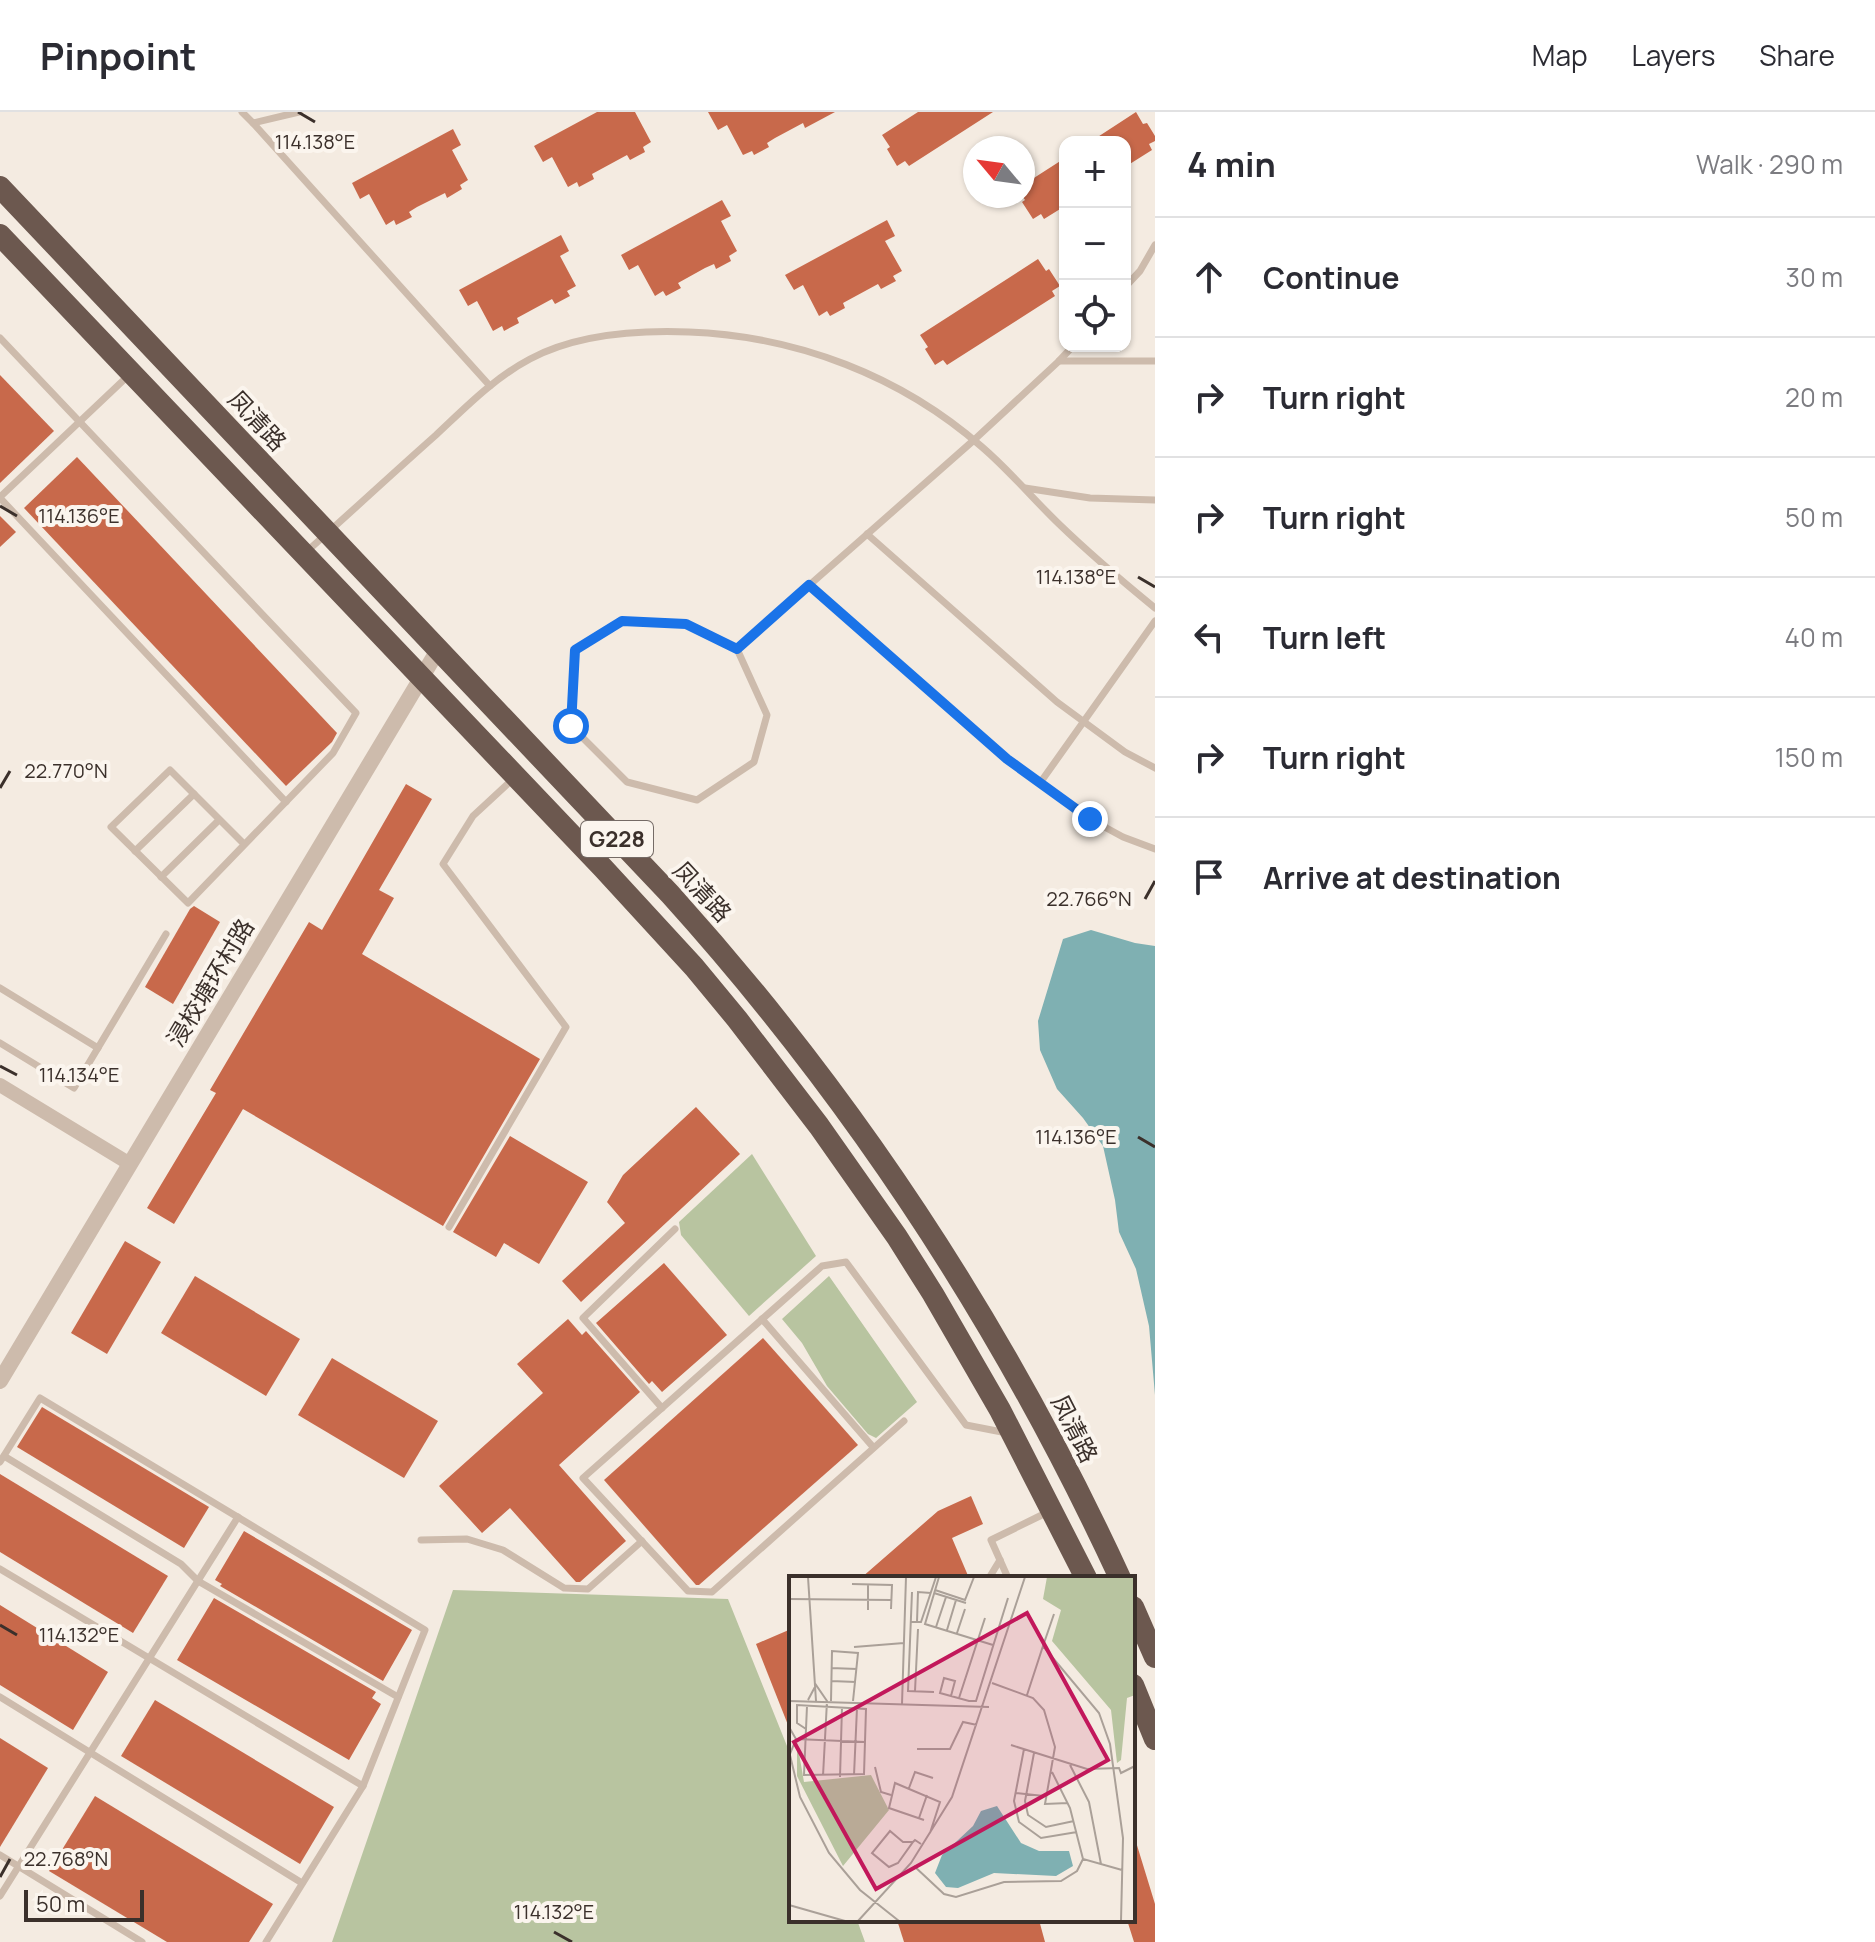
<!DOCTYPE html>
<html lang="en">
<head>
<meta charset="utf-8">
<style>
  body { margin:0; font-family:Manrope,"Noto Sans SC",sans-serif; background:#f2f2f3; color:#2b2b33 }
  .controls { position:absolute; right:24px; top:24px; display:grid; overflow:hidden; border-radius:16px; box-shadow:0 2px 6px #0004 }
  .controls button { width:72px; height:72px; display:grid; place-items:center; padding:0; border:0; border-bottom:2px solid #e1e1e2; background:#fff; color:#2b2b33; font:40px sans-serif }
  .compass { position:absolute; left:963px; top:24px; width:72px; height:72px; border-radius:50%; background:#fff; box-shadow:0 2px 6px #0004; rotate:299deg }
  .scale { position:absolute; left:24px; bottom:20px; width:120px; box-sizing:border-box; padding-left:8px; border:4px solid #3b302b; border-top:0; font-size:22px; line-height:28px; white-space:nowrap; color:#3b302b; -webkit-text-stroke:6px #fbf5ee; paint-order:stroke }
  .stop { position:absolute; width:24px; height:24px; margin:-18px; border:6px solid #1a73e8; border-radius:50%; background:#fff }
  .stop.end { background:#1a73e8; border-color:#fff; box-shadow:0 2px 8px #0008 }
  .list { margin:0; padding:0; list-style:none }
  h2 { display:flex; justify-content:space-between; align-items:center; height:104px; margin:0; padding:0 32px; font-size:34px }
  h2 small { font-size:26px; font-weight:400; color:#7c7c81 }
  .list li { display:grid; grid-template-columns:52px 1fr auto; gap:24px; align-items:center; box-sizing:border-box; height:120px; padding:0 32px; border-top:2px solid #e1e1e2 }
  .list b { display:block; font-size:30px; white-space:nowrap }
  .list em { font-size:26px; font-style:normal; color:#7c7c81 }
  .icon { flex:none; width:44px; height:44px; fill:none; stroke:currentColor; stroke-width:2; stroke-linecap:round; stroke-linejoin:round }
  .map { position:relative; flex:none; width:1155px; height:1830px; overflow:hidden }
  header { display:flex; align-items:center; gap:48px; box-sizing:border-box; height:112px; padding:0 40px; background:#fff; border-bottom:2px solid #e1e1e2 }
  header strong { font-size:38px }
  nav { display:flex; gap:44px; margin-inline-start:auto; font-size:28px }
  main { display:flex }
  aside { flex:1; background:#fff }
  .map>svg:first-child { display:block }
</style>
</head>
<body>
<header>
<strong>Pinpoint</strong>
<nav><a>Map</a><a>Layers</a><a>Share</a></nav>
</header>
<main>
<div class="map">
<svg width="1155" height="1830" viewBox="0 0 1155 1830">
  <rect width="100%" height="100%" fill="#f4ebe1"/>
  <!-- green -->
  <g fill="#b8c4a0">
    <polygon points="752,1042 816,1144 749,1204 681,1123 679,1110"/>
    <polygon points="829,1164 917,1290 876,1326 868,1322 827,1274 802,1231 782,1207"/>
    <polygon points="453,1478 728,1487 791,1644 791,1808 857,1808 865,1830 332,1830"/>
  </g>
  <!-- water -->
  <polygon fill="#7fb0b2" points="1091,818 1135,831 1155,834 1155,1283 1149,1214 1136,1157 1119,1120 1115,1088 1103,1034 1083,1006 1057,977 1040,938 1038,909 1063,827"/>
  <!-- building -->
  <g fill="#c8694b">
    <polygon points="597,0 635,0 651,30 643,35 645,40 630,48 627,43 592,62 594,67 579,75 577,70 568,75 552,45 543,50 534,34"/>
    <polygon points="708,0 835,0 805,16 803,11 775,26 767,31 769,35 754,43 752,39 743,43 727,13 718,18"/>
    <polygon points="918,0 993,0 909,54 905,49 897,54 887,37 890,35 882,23"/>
    <polygon points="1136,0 1143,12 1147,11 1155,24 1155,29 1149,32 1152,38 1125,55 1125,30 1090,30"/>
    <polygon points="453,17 461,33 452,38 468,68 460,73 462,77 447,86 445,81 417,95 409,100 412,105 396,113 394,108 386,113 369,82 360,87 352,71"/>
    <polygon points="1065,46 1065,94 1044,107 1041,102 1033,107 1022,90 1025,88 1023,85 1023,73"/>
    <polygon points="722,88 731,104 721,109 737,139 729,144 731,149 716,157 714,152 705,156 678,171 681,176 666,184 663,179 655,184 638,153 629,158 621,143"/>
    <polygon points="887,108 895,124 885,129 902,159 893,164 896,169 881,177 878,172 843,191 845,196 830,204 827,199 819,204 803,173 794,178 785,163"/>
    <polygon points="561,123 569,139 560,144 576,174 567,179 570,184 555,192 552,187 517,206 519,211 504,219 502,214 493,219 477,189 468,194 459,178"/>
    <polygon points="1038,147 1046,159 1049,157 1060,174 1052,179 1055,184 947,253 943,248 935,253 925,237 928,235 920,223"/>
    <polygon points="0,263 54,319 0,371"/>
    <polygon points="77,345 337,621 332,630 286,674 24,396"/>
    <polygon points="0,404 16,420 0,435"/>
    <polygon points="406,672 432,687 379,778 394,786 362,842 540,947 443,1114 243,997 174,1112 147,1096 216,981 210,978 309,810 322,818"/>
    <polygon points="194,794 220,810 173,892 145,875 190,797"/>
    <polygon points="696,995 740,1042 581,1190 562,1169 625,1111 607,1090 623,1063"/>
    <polygon points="510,1024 588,1070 539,1152 504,1131 496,1145 453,1120"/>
    <polygon points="125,1129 161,1150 107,1242 71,1221"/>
    <polygon points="664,1151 727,1223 662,1280 652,1269 649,1272 596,1211"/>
    <polygon points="195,1164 300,1227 266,1284 161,1221"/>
    <polygon points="568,1207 582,1223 586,1219 640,1280 559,1353 626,1429 580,1470 576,1470 510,1396 482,1421 439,1374 543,1281 517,1252"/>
    <polygon points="763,1226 858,1333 699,1473 696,1473 604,1368"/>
    <polygon points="332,1246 438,1309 404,1366 298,1303"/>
    <polygon points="42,1295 209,1395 184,1436 17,1335"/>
    <polygon points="0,1362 168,1464 133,1521 0,1440"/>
    <polygon points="971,1384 983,1412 952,1426 969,1466 861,1466 938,1399"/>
    <polygon points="244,1419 412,1518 383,1569 220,1474 222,1472 215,1468"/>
    <polygon points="214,1486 376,1580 372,1586 381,1592 349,1648 177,1548"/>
    <polygon points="0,1493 108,1560 73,1618 0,1573"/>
    <polygon points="791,1517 791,1617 790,1618 756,1532"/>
    <polygon points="155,1588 334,1695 300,1752 121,1644"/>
    <polygon points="0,1626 48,1656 0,1735"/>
    <polygon points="95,1684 273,1792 249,1830 167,1830 49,1759"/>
    <polygon points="1136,1730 1155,1792 1155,1830 1134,1830 1127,1808 1133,1808 1133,1731"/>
    <polygon points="897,1808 1039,1808 1045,1830 904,1830"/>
  </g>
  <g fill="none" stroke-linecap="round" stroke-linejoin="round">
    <!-- service -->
    <g stroke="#cdbbac" stroke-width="7">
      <polyline points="242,0 253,11"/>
      <polyline points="299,0 253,11 490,274"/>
      <polyline points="1125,175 1140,159 1155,133"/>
      <polyline points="0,226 356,601 333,641 188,791 111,715 170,658 244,732"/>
      <polyline points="1059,249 1155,249"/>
      <polyline points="1025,376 1090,386 1155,388"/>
      <polyline points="0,385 130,262"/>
      <polyline points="0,386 286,690"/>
      <polyline points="867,422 1057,590 1125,640 1155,656"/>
      <path d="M 305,441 C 349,402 392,362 436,323 C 465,296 494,266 530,247 C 577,222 637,218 689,220 C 797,224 901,264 982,335 C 1010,359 1033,387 1059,412 C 1090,442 1122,469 1155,496"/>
      <polyline points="809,473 1007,647 1090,707 1123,725 1155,737"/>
      <polygon points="622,509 686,512 737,537 767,603 754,650 697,688 627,670 571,614 575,538"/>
      <polyline points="737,537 974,328 1059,249 1073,234"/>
      <polyline points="1040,671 1155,509"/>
      <polyline points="135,739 194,682"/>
      <polyline points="161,765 219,708"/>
      <polyline points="0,876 98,936"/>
      <polyline points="0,931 74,976 166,822"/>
      <polyline points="449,1115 566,915 443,752 473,704 514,666"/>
      <polyline points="762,1207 873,1335"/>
      <polyline points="662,1296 583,1206 675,1117"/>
      <polyline points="904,1309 712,1480 688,1479 583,1366 822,1154 846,1150 966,1313 1007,1321"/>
      <polyline points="4,1344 181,1452 198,1469 398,1585"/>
      <polyline points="0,1350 40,1286 425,1518 363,1674 266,1830"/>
      <polyline points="421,1428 467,1427 503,1438 564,1476 588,1477 642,1429"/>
      <polyline points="0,1457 363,1674"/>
      <polyline points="989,1466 1000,1448"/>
      <polyline points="1008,1466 991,1428 1050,1399"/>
      <polyline points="0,1585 302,1771"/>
      <polyline points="0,1743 142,1830"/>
      <polyline points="0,1784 238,1405"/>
    </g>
    <!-- minor -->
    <polyline stroke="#cdbbac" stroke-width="14" points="0,973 130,1052"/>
    <!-- tertiary -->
    <polyline stroke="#cdbbac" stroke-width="16" points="0,1269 438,538"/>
    <!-- trunk -->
    <g stroke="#6c584f" stroke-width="22">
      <path d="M 0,75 L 670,782 C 854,986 1005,1217 1120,1466"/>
      <polyline points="0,123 603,756 694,855 737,907 819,1014 897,1125 933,1182 1000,1298 1086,1466"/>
      <polyline points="1133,1495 1155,1545"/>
      <polyline points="1133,1573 1155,1627"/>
    </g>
  </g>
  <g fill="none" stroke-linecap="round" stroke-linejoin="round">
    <!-- route -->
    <polyline stroke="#1a73e8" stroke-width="10" points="571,614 575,538 622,509 686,512 737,537 809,473 1007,647 1090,707"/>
  </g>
  <!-- ticks -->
  <path fill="none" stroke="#3b302b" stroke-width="3" d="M 298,0 L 315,10M 0,394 L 17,404M 1138,465 L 1155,475M 0,676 L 10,659M 1145,787 L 1155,769M 0,954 L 17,963M 1138,1025 L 1155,1035M 0,1513 L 17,1523M 0,1765 L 10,1747M 554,1820 L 572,1830"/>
  <g text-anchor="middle" stroke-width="8" stroke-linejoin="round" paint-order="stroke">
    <!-- shield labels -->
    <rect fill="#fbf5ee" stroke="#756b66" stroke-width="2" x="581" y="709" width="72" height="36" rx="6"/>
    <g font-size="22" font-weight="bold" fill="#3b302b">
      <text x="617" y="735">G228</text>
    </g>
    <!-- street labels -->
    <g font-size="24" fill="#3b302b" stroke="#fbf5ee">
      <text transform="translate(257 309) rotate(47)" y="8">凤清路</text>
      <text transform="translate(702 780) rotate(47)" y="8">凤清路</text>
      <text transform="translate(211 871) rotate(-59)" y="8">浸校塘环村路</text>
      <text transform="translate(1074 1317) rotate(63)" y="8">凤清路</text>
    </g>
  </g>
  <!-- overview -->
  <g transform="translate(789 1464)">
    <rect width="346" height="346" fill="#f4ebe1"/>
    <path d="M 258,1 L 346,1 L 346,119 L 338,122 L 332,184 L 328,187 L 322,134 L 263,65 L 272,34 L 254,23 ZM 8,166 L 15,206 L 82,199 L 100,234 L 54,290 L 8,200 Z" fill="#b8c4a0"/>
    <path d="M 208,230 L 232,267 L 250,275 L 280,275 L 284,290 L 267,300 L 205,297 L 169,312 L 157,311 L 146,297 L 153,279 L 184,250 L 192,235 Z" fill="#7fb0b2"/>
    <path fill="none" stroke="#aaa098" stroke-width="2" d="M 19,1 L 27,125M 150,1 L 136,48 L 204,69M 63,8 L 103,9 L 102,33M 146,14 L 176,24 L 185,1M 123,16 L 119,115 L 145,116M 145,17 L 177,27M 0,23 L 102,24M 79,34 L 79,9M 122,46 L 132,46 L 147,1M 128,46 L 129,16 L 142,17M 147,51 L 157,21M 158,54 L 167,24M 168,57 L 176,33M 254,70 L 265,38M 65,71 L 115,67M 42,92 L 68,93M 42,105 L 67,106M 203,107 L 244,122 L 255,134 L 266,171 L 256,228 L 279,227M 126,115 L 129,53M 238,119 L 254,70 L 310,137 L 321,168 L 334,262 L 332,345M 162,120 L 166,105 L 155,102 L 151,117 L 180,125 L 187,125 L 219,22M 170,122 L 196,42M 19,124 L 27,109 L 38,125 L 34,200M 0,125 L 200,131M 42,125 L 43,75 L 69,77 L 64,125M 113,128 L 117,1M 0,151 L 7,163 L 1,178M 17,153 L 8,147 L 8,129 L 77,133 L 75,198 L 15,199 L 18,130M 7,163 L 76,166M 222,169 L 298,193 L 330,192 L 332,197 L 346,190M 128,173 L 161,173 L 174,146 L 188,149M 235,173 L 225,225 L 230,246 L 252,262 L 288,256M 0,175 L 11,221 L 40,277 L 71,314 L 110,345M 245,177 L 236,225 L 239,239 L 257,251 L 285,245M 281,189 L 300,226 L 312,288M 86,191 L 92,216 L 102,219M 263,196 L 281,232 L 294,283 L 333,294M 65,199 L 68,132M 51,201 L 53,131M 120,212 L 126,196 L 144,202M 226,217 L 255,220M 130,242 L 138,219M 135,244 L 100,232 L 106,207 L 151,226 L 141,257M 124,266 L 114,266 L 101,255 L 83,277 L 100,291 L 109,287 L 124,266 L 126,264 L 132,268M 125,290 L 155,318 L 167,321 L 215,306 L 272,305 L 288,295 L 294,283M 0,329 L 56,345M 69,345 L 122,287 L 163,221 L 236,1"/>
    <path fill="#c2185b" fill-opacity="0.15" stroke="#c2185b" stroke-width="4" d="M 238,37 L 319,184 L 87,313 L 5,166 Z"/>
    <rect width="346" height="346" fill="none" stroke="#3b302b" stroke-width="4"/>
  </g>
  <g font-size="20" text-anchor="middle" fill="#3b302b" stroke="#fbf5ee" stroke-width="8" stroke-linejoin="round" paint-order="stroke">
    <text x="315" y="37">114.138°E</text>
    <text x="79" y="411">114.136°E</text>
    <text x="1076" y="472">114.138°E</text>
    <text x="66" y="666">22.770°N</text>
    <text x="1089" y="794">22.766°N</text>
    <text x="79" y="970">114.134°E</text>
    <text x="1076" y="1032">114.136°E</text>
    <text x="79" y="1530">114.132°E</text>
    <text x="66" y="1754">22.768°N</text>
    <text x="554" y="1807">114.132°E</text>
  </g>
</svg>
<div class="controls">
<button>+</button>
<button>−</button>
<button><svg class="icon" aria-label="locate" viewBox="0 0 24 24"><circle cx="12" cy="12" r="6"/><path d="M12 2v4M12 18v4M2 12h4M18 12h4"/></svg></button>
</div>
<svg class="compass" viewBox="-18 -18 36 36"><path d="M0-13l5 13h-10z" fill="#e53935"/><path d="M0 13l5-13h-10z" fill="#7c7c81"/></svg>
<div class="scale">50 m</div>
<div class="stop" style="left:571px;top:614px"></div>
<div class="stop end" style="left:1090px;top:707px"></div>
</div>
<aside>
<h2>4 min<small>Walk · 290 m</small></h2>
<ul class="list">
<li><svg class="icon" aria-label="ahead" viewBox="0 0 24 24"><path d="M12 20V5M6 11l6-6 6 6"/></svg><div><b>Continue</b></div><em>30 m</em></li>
<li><svg class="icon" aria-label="right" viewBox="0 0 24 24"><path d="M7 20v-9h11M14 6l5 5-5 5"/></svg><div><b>Turn right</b></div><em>20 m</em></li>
<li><svg class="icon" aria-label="right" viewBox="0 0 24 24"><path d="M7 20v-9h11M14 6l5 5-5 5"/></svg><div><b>Turn right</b></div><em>50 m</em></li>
<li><svg class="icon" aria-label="left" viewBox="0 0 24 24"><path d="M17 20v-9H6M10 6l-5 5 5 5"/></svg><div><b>Turn left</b></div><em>40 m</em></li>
<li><svg class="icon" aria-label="right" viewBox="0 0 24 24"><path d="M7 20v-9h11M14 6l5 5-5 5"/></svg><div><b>Turn right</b></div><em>150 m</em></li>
<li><svg class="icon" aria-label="arrive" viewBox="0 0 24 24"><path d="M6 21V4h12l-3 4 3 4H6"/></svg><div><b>Arrive at destination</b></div></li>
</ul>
</aside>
</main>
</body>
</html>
